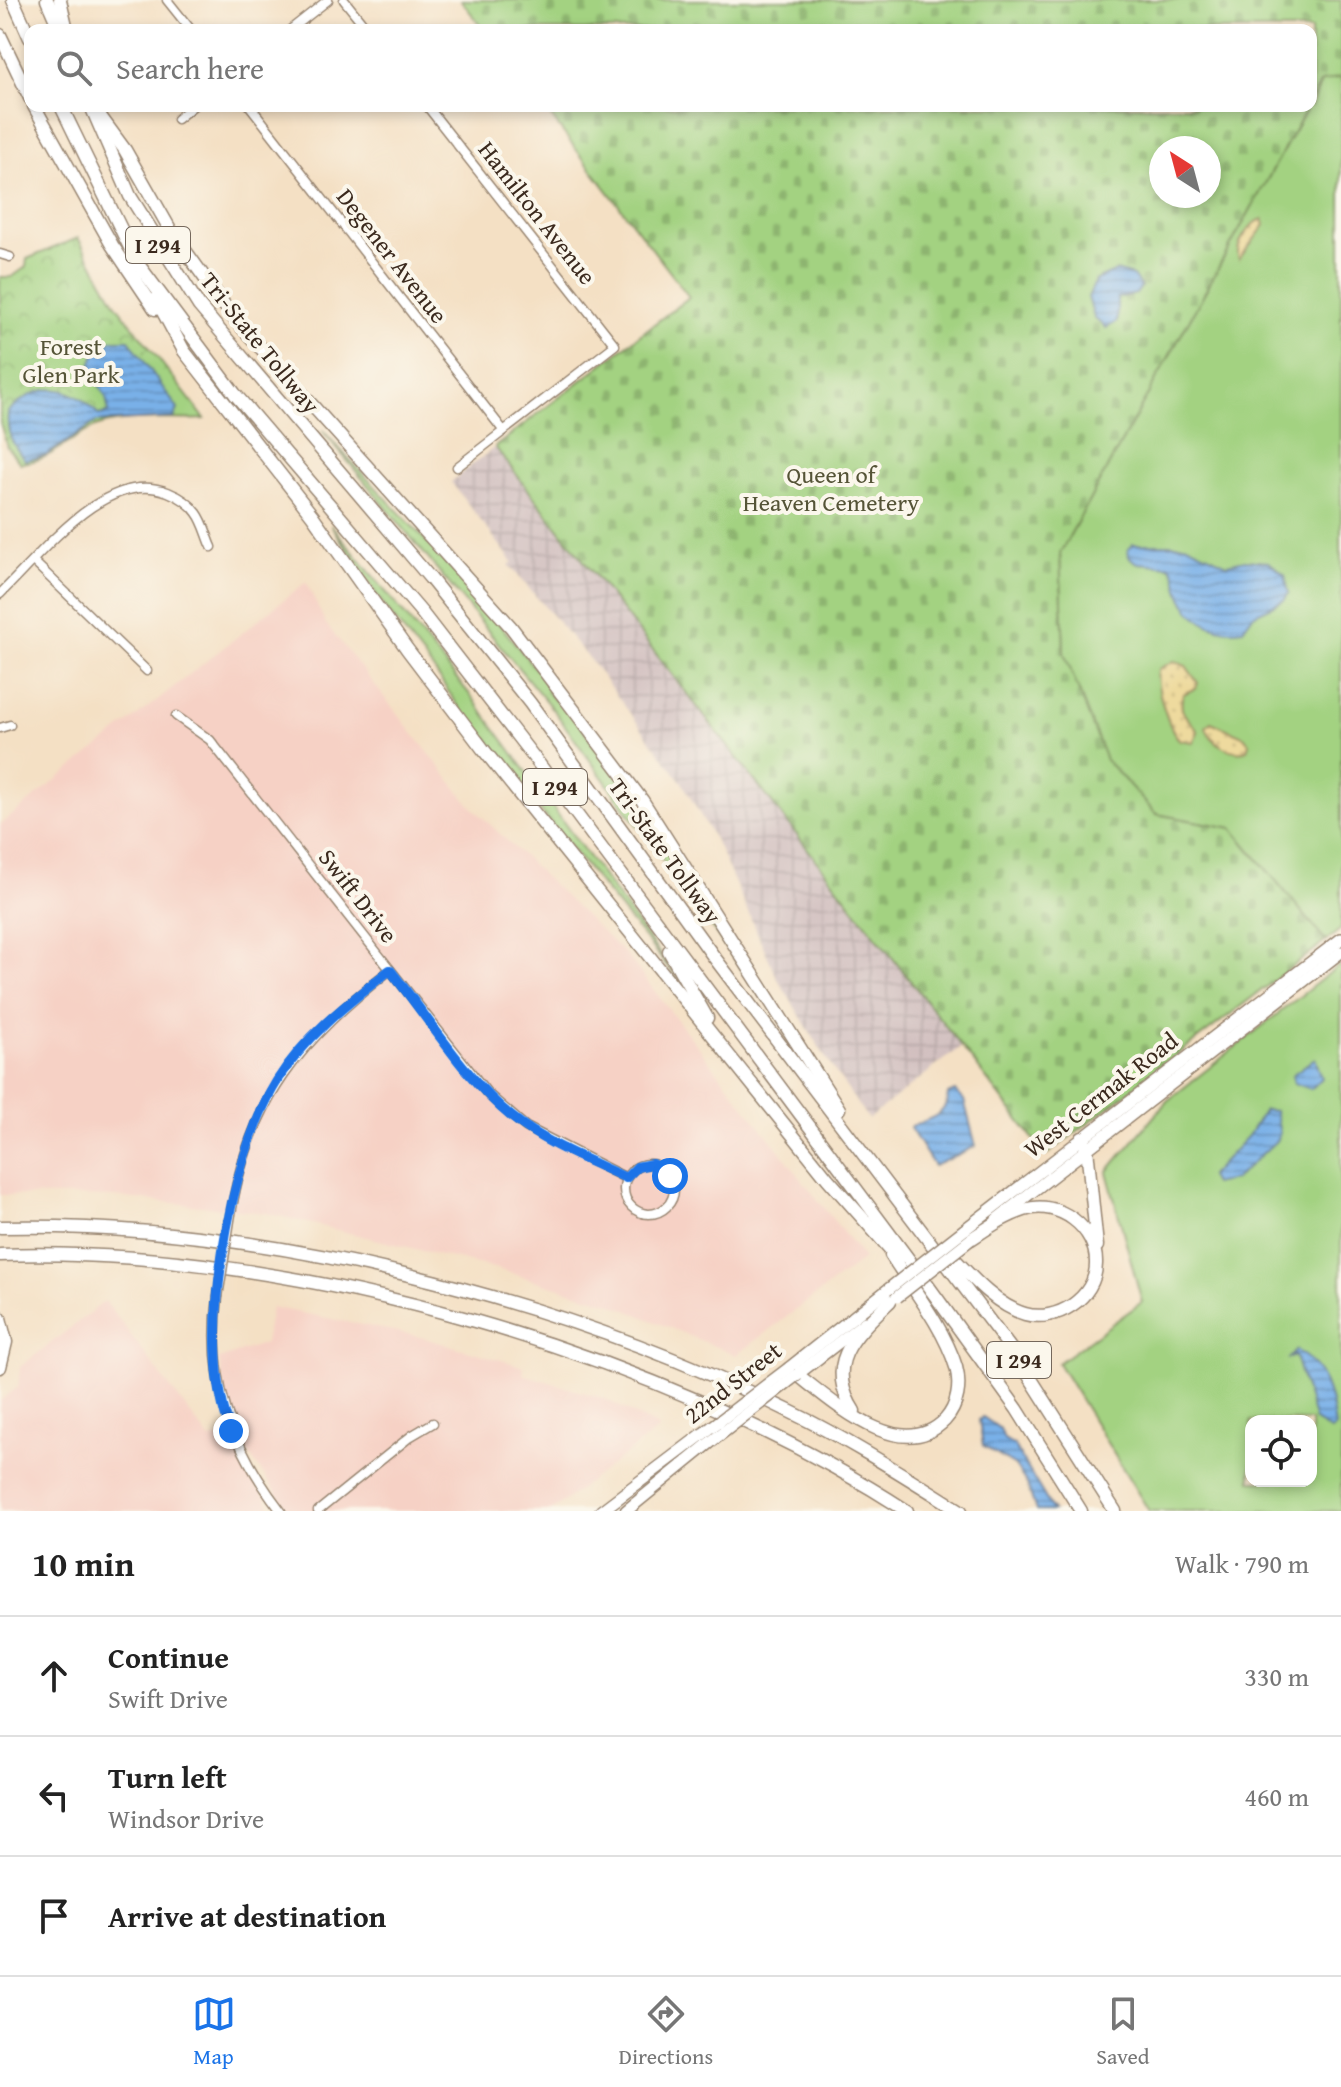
<!DOCTYPE html>
<html lang="en">
<head>
<meta charset="utf-8">
<style>
  body { margin:0; font-family:"Gentium Book Plus",serif; background:#f6f6f6; color:#222 }
  .controls { position:absolute; right:24px; bottom:24px; display:grid; overflow:hidden; border-radius:16px; box-shadow:0 4px 12px #0003 }
  .controls button { width:72px; height:72px; display:grid; place-items:center; padding:0; border:0; border-bottom:2px solid #e0e0e0; background:#fff; color:#222; font:40px sans-serif }
  .compass { position:absolute; left:1149px; top:136px; width:72px; height:72px; border-radius:50%; background:#fff; box-shadow:0 4px 12px #0003; rotate:324deg }
  .stop { position:absolute; width:24px; height:24px; margin:-18px; border:6px solid #1a73e8; border-radius:50%; background:#fff }
  .stop.end { background:#1a73e8; border-color:#fff; box-shadow:0 2px 8px #0008 }
  .list { margin:0; padding:0; list-style:none }
  h2 { display:flex; justify-content:space-between; align-items:center; height:104px; margin:0; padding:0 32px; font-size:34px }
  h2 small { font-size:26px; font-weight:400; color:#767676 }
  .list li { display:grid; grid-template-columns:52px 1fr auto; gap:24px; align-items:center; box-sizing:border-box; height:120px; padding:0 32px; border-top:2px solid #e0e0e0 }
  .list b { display:block; font-size:30px; white-space:nowrap }
  .list p { margin:0; font-size:26px; white-space:nowrap; color:#767676 }
  .list em { font-size:26px; font-style:normal; color:#767676 }
  .icon { flex:none; width:44px; height:44px; fill:none; stroke:currentColor; stroke-width:2; stroke-linecap:round; stroke-linejoin:round }
  .map { position:relative; flex:none; width:1341px; height:1511px; overflow:hidden }
  .search { position:absolute; background:#fff; box-shadow:0 4px 12px #0003; left:24px; right:24px; top:24px; height:88px; display:flex; align-items:center; gap:20px; box-sizing:border-box; padding:0 28px; border-radius:16px; color:#767676; font-size:30px }
  .sheet { height:464px; background:#fff }
  nav { display:flex; justify-content:space-around; align-items:center; box-sizing:border-box; height:112px; border-top:2px solid #e0e0e0; background:#fff; font-size:22px; color:#767676 }
  nav a { display:grid; justify-items:center; gap:4px }
  nav .on { color:#1a73e8 }
  .map>svg:first-child { display:block }
</style>
</head>
<body>
<div class="map">
<svg width="1341" height="1511" viewBox="0 0 1341 1511">
  <defs>
    <pattern id="industrial-grid" width="8" height="8" patternUnits="userSpaceOnUse" patternTransform="scale(2)"><rect width="8" height="8" fill="#d1bfbf"/><path d="M0 4h8M4 0v8" fill="none" stroke="#b4a4a4"/></pattern>
    <pattern id="sand-dots" width="8" height="8" patternUnits="userSpaceOnUse" patternTransform="scale(2)"><rect width="8" height="8" fill="#eeda9e"/><path d="M2 2h.1M6 6h.1" fill="none" stroke="#cdbb88" stroke-width="1.8" stroke-linecap="round"/></pattern>
    <pattern id="cemetery-stones" width="16" height="16" patternUnits="userSpaceOnUse" patternTransform="scale(2)"><rect width="16" height="16" fill="#a3d281"/><path d="M2 7V4a2 2 0 0 1 4 0v3zM10 15v-3a2 2 0 0 1 4 0v3z" fill="#8db46f"/></pattern>
    <pattern id="park-crowns" width="20" height="18" patternUnits="userSpaceOnUse" patternTransform="scale(2)"><rect width="20" height="18" fill="#a3d281"/><path d="M2 6a3 3 0 1 1 6 0M12 15a3 3 0 1 1 6 0" fill="none" stroke="#8db46f"/></pattern>
    <pattern id="water-rules" width="6" height="5" patternUnits="userSpaceOnUse" patternTransform="scale(2)"><rect width="6" height="5" fill="#79b0e8"/><path d="M0 2.5h6" fill="none" stroke="#648fbb"/></pattern>
  </defs>
  <rect width="100%" height="100%" fill="#fbf7ec"/>
  <filter id="ink" filterUnits="userSpaceOnUse"><feTurbulence type="fractalNoise" baseFrequency=".0125" numOctaves="2"/><feDisplacementMap in="SourceGraphic" scale="16" xChannelSelector="R" yChannelSelector="G"/><feConvolveMatrix kernelMatrix="1 2 1 2 8 2 1 2 1" color-interpolation-filters="sRGB"/></filter>
  <filter id="wash" filterUnits="userSpaceOnUse"><feTurbulence type="fractalNoise" baseFrequency=".006" numOctaves="4" result="noise"/><feDisplacementMap in="SourceGraphic" scale="32" xChannelSelector="R" yChannelSelector="G"/><feGaussianBlur stdDeviation="1.8" result="paint"/><feColorMatrix in="noise" values="0 0 0 0 0 0 0 0 0 0 0 0 0 0 0 0 0 1.4 0 .05"/><feComposite in="paint" operator="in"/></filter>
  <g filter="url(#wash)">
    <rect width="100%" height="100%" fill="#f4e0c4"/>
    <!-- built -->
    <g fill="#f6d1c5">
      <polygon points="306,582 326,624 471,806 628,957 864,1259 736,1355 610,1303 494,1268 267,1213 117,1197 0,1195 0,825"/>
      <polygon points="105,1301 209,1439 230,1436 273,1511 0,1511 0,1401 18,1387 20,1367"/>
      <polygon points="271,1307 413,1335 505,1361 524,1367 523,1374 605,1399 660,1428 551,1511 290,1511 240,1442 228,1412 219,1359 265,1343"/>
    </g>
    <!-- industrial -->
    <polygon fill="url(#industrial-grid)" points="495,447 962,1046 868,1119 827,1060 778,979 719,848 682,782 587,656 509,565 513,562 451,482"/>
    <!-- grass -->
    <g fill="#a3d281" stroke="#6f7e50" stroke-width="2" fill-rule="evenodd">
      <polygon points="1341,77 1341,929 1326,941 1232,828 1156,814 1105,760 1064,653 1060,553 1308,106 1311,106 1321,82"/>
      <polygon points="322,430 473,591 551,688 547,692 556,701 561,698 655,828 764,1000 555,712"/>
      <polygon points="331,525 472,697 681,983 499,760 488,738 483,742 433,669 386,609"/>
      <path d="M 1341,964 L 1341,1511 L 1149,1511 L 1058,1363 L 1142,1302 L 1107,1172 L 1167,1101 ZM 1251,1421 L 1311,1421 L 1311,1481 L 1251,1481 Z"/>
    </g>
    <!-- sand -->
    <g fill="url(#sand-dots)" stroke="#94825e" stroke-width="2">
      <path d="M 1263,219 L 1265,225 L 1239,259 C 1234,246 1249,223 1263,219 Z"/>
      <path d="M 1174,661 L 1186,666 L 1198,683 L 1196,688 L 1183,694 C 1177,716 1190,717 1198,732 L 1193,742 L 1180,740 C 1169,731 1153,681 1159,669 Z"/>
      <path d="M 1211,722 L 1243,736 L 1249,743 L 1247,750 C 1232,756 1210,741 1206,727 Z"/>
    </g>
    <!-- cemetery -->
    <g fill="url(#cemetery-stones)" stroke="#6f7e50" stroke-width="2" fill-rule="evenodd">
      <polygon points="461,0 1341,0 1341,77 1321,82 1311,100 1311,30 484,30"/>
      <path d="M 543,106 L 1308,106 L 1060,553 L 1064,653 L 1106,760 L 1156,814 L 1232,828 L 1326,941 L 1046,1155 L 495,447 L 689,297 ZM 1161,148 L 1209,148 L 1209,196 L 1161,196 Z"/>
    </g>
    <!-- park -->
    <path fill="url(#park-crowns)" stroke="#6f7e50" stroke-width="2" d="M 78,238 L 116,304 L 205,419 C 171,421 131,415 98,426 C 70,436 52,462 20,463 L 7,447 L 0,422 L 0,277 L 12,277 L 26,267 L 27,259 Z"/>
    <!-- water -->
    <g fill="url(#water-rules)" stroke="#5a6d83" stroke-width="2">
      <polygon points="1116,271 1133,276 1141,287 1136,294 1117,298 1117,322 1106,328 1094,318 1088,297 1096,280"/>
      <path d="M 112,340 L 129,340 L 178,409 L 174,418 L 96,422 L 45,456 L 25,460 C 12,445 6,432 8,412 C 40,380 70,383 99,415 L 109,412 L 106,397 L 90,369 L 96,351 Z"/>
      <path d="M 1133,544 L 1185,544 L 1227,564 L 1245,560 L 1269,562 L 1285,575 L 1289,593 L 1284,600 L 1253,615 L 1243,629 C 1214,634 1187,617 1179,589 C 1176,580 1177,573 1170,566 L 1138,563 L 1129,557 L 1128,550 Z"/>
      <polygon points="1315,1058 1322,1078 1311,1089 1294,1083 1292,1075"/>
      <path d="M 955,1091 L 964,1100 L 976,1146 L 934,1166 L 910,1128 C 925,1118 947,1119 948,1094 Z"/>
      <polygon points="1264,1110 1275,1111 1280,1133 1276,1141 1234,1180 1213,1184 1209,1177 1248,1136"/>
      <path d="M 1296,1350 C 1325,1368 1331,1395 1335,1427 L 1331,1431 L 1315,1421 L 1295,1356 L 1289,1358 Z"/>
      <polygon points="983,1417 1000,1429 1004,1439 1014,1445 1053,1511 1036,1511 1027,1484 1015,1466 983,1446 979,1420"/>
    </g>
  </g>
  <g filter="url(#ink)">
    <g fill="none" stroke-linecap="round" stroke-linejoin="round">
      <defs>
        <g id="minor">
          <polyline points="167,0 191,30"/>
          <polyline points="344,0 368,30"/>
          <polyline points="290,30 328,0"/>
          <polyline points="250,106 503,430"/>
          <polyline points="427,106 615,345 457,467"/>
          <polyline points="177,119 193,106"/>
          <polyline points="0,254 10,257"/>
          <polyline points="34,562 147,671"/>
          <path d="M 0,594 C 41,555 105,467 168,492 C 178,496 190,503 197,513 C 204,522 207,536 212,547"/>
          <polyline points="176,716 210,740 488,1094 526,1127 626,1178"/>
          <polyline points="0,728 10,725"/>
          <circle cx="649" cy="1189" r="25"/>
          <path d="M 231,1214 C 249,1099 302,1039 390,970"/>
          <path d="M 218,1297 C 207,1379 231,1446 281,1511"/>
          <polyline points="318,1511 411,1436 433,1423"/>
        </g>
        <g id="major">
          <polyline points="997,1219 1341,952"/>
          <polyline points="964,1230 1341,939"/>
          <polyline points="789,1368 890,1288"/>
          <polyline points="798,1374 865,1322"/>
          <polyline points="601,1511 704,1433"/>
          <polyline points="626,1511 712,1441"/>
        </g>
        <g id="highway">
          <polyline points="13,0 30,38"/>
          <polyline points="47,0 60,30"/>
          <polyline points="60,0 67,30"/>
          <polyline points="0,35 30,98"/>
          <polyline points="34,106 112,245 155,309"/>
          <polyline points="61,106 138,264 235,394 422,613 539,764 918,1272 1017,1409 1081,1511"/>
          <polyline points="91,106 130,196 199,306 430,578 530,703 714,957 1017,1357 1115,1511"/>
          <polyline points="100,116 125,150 171,231 233,317 511,627 642,800 839,1109"/>
          <polyline points="156,299 184,351 312,515 407,649 483,749 828,1179 898,1258"/>
          <polyline points="669,951 707,1018"/>
          <polyline points="1082,1138 1087,1148 1097,1246"/>
          <path d="M 0,1227 C 258,1221 558,1297 789,1411 C 849,1440 905,1476 961,1511"/>
          <path d="M 945,1249 C 967,1272 994,1305 1025,1314 C 1056,1323 1096,1298 1096,1264 C 1097,1228 1059,1199 1024,1210 C 1005,1216 988,1228 971,1239"/>
          <path d="M 0,1255 C 291,1245 663,1353 907,1511"/>
          <polyline points="0,1318 6,1342 0,1367"/>
          <path d="M 790,1369 C 828,1397 899,1467 945,1420 C 958,1406 961,1385 956,1367 C 944,1328 913,1289 891,1255"/>
          <path d="M 854,1411 C 823,1363 855,1335 890,1301"/>
        </g>
      </defs>
      <!-- minor casing -->
      <use href="#minor" stroke="#988571" stroke-width="11"/>
      <!-- major casing -->
      <use href="#major" stroke="#988571" stroke-width="14"/>
      <!-- highway casing -->
      <use href="#highway" stroke="#988571" stroke-width="15"/>
      <!-- minor -->
      <use href="#minor" stroke="#fff" stroke-width="8"/>
      <!-- major -->
      <use href="#major" stroke="#fff" stroke-width="11"/>
      <!-- highway -->
      <use href="#highway" stroke="#fff" stroke-width="12"/>
      <defs>
        <polyline id="minor-bridge" points="218,1297 231,1214"/>
        <g id="major-bridge">
          <polyline points="890,1288 964,1230"/>
          <polyline points="897,1297 971,1239"/>
          <polyline points="704,1433 789,1368"/>
          <polyline points="712,1441 798,1374"/>
        </g>
      </defs>
      <!-- minor-bridge casing -->
      <use href="#minor-bridge" stroke="#988571" stroke-width="11" stroke-linecap="butt"/>
      <!-- major-bridge casing -->
      <use href="#major-bridge" stroke="#988571" stroke-width="14" stroke-linecap="butt"/>
      <!-- minor-bridge -->
      <use href="#minor-bridge" stroke="#fff" stroke-width="8"/>
      <!-- major-bridge -->
      <use href="#major-bridge" stroke="#fff" stroke-width="11"/>
    </g>
  </g>
  <g fill="none" stroke-linecap="round" stroke-linejoin="round" filter="url(#ink)">
    <!-- route -->
    <path stroke="#1a73e8" stroke-width="10" d="M 231,1431 C 195,1346 229,1158 277,1081 C 306,1035 348,1003 390,970 C 427,1016 466,1080 512,1117 C 546,1144 588,1160 626,1178 L 637,1167 L 652,1164 L 670,1176"/>
  </g>
  <g text-anchor="middle" stroke-width="8" stroke-linejoin="round" paint-order="stroke">
    <!-- shield labels -->
    <g fill="#fbf7ec" stroke="#75685c" stroke-width="2">
      <rect x="126" y="227" width="64" height="36" rx="6"/>
      <rect x="523" y="769" width="64" height="36" rx="6"/>
      <rect x="987" y="1342" width="64" height="36" rx="6"/>
    </g>
    <g font-size="22" font-weight="bold" fill="#3b2a1e">
      <text x="158" y="253">I 294</text>
      <text x="555" y="795">I 294</text>
      <text x="1019" y="1368">I 294</text>
    </g>
    <!-- street labels -->
    <g font-size="24" fill="#3b2a1e" stroke="#fbf7ec">
      <text transform="translate(537 213) rotate(52)" y="8">Hamilton Avenue</text>
      <text transform="translate(392 256) rotate(52)" y="8">Degener Avenue</text>
      <text transform="translate(260 343) rotate(51)" y="8">Tri-State Tollway</text>
      <text transform="translate(665 851) rotate(54)" y="8">Tri-State Tollway</text>
      <text transform="translate(358 896) rotate(52)" y="8">Swift Drive</text>
      <text transform="translate(1101 1095) rotate(-38)" y="8">West Cermak Road</text>
      <text transform="translate(733 1383) rotate(-38)" y="8">22nd Street</text>
    </g>
    <!-- park labels -->
    <g font-size="24" fill="#555437" stroke="#fbf7ec">
      <text x="71" y="355">Forest<tspan x="71" dy="28">Glen Park</tspan></text>
      <text x="831" y="483">Queen of<tspan x="831" dy="28">Heaven Cemetery</tspan></text>
    </g>
  </g>
</svg>
<div class="controls">
<button><svg class="icon" aria-label="locate" viewBox="0 0 24 24"><circle cx="12" cy="12" r="6"/><path d="M12 2v4M12 18v4M2 12h4M18 12h4"/></svg></button>
</div>
<svg class="compass" viewBox="-18 -18 36 36"><path d="M0-13l5 13h-10z" fill="#e53935"/><path d="M0 13l5-13h-10z" fill="#767676"/></svg>
<div class="stop" style="left:670px;top:1176px"></div>
<div class="stop end" style="left:231px;top:1431px"></div>
<div class="search"><svg class="icon" aria-label="search" viewBox="0 0 24 24"><circle cx="10" cy="10" r="6"/><path d="M15 15l6 6"/></svg>Search here</div>
</div>
<section class="sheet">
<h2>10 min<small>Walk · 790 m</small></h2>
<ul class="list">
<li><svg class="icon" aria-label="ahead" viewBox="0 0 24 24"><path d="M12 20V5M6 11l6-6 6 6"/></svg><div><b>Continue</b><p>Swift Drive</p></div><em>330 m</em></li>
<li><svg class="icon" aria-label="left" viewBox="0 0 24 24"><path d="M17 20v-9H6M10 6l-5 5 5 5"/></svg><div><b>Turn left</b><p>Windsor Drive</p></div><em>460 m</em></li>
<li><svg class="icon" aria-label="arrive" viewBox="0 0 24 24"><path d="M6 21V4h12l-3 4 3 4H6"/></svg><div><b>Arrive at destination</b></div></li>
</ul>
</section>
<nav>
<a class="on"><svg class="icon" aria-label="map" viewBox="0 0 24 24"><path d="M3 6l6-2 6 2 6-2v14l-6 2-6-2-6 2zM9 4v14M15 6v14"/></svg>Map</a>
<a><svg class="icon" aria-label="directions" viewBox="0 0 24 24"><path d="M12 3l9 9-9 9-9-9zM9 14v-3h6M13 9l2 2-2 2"/></svg>Directions</a>
<a><svg class="icon" aria-label="saved" viewBox="0 0 24 24"><path d="M7 4h10v16l-5-4-5 4z"/></svg>Saved</a>
</nav>
</body>
</html>
